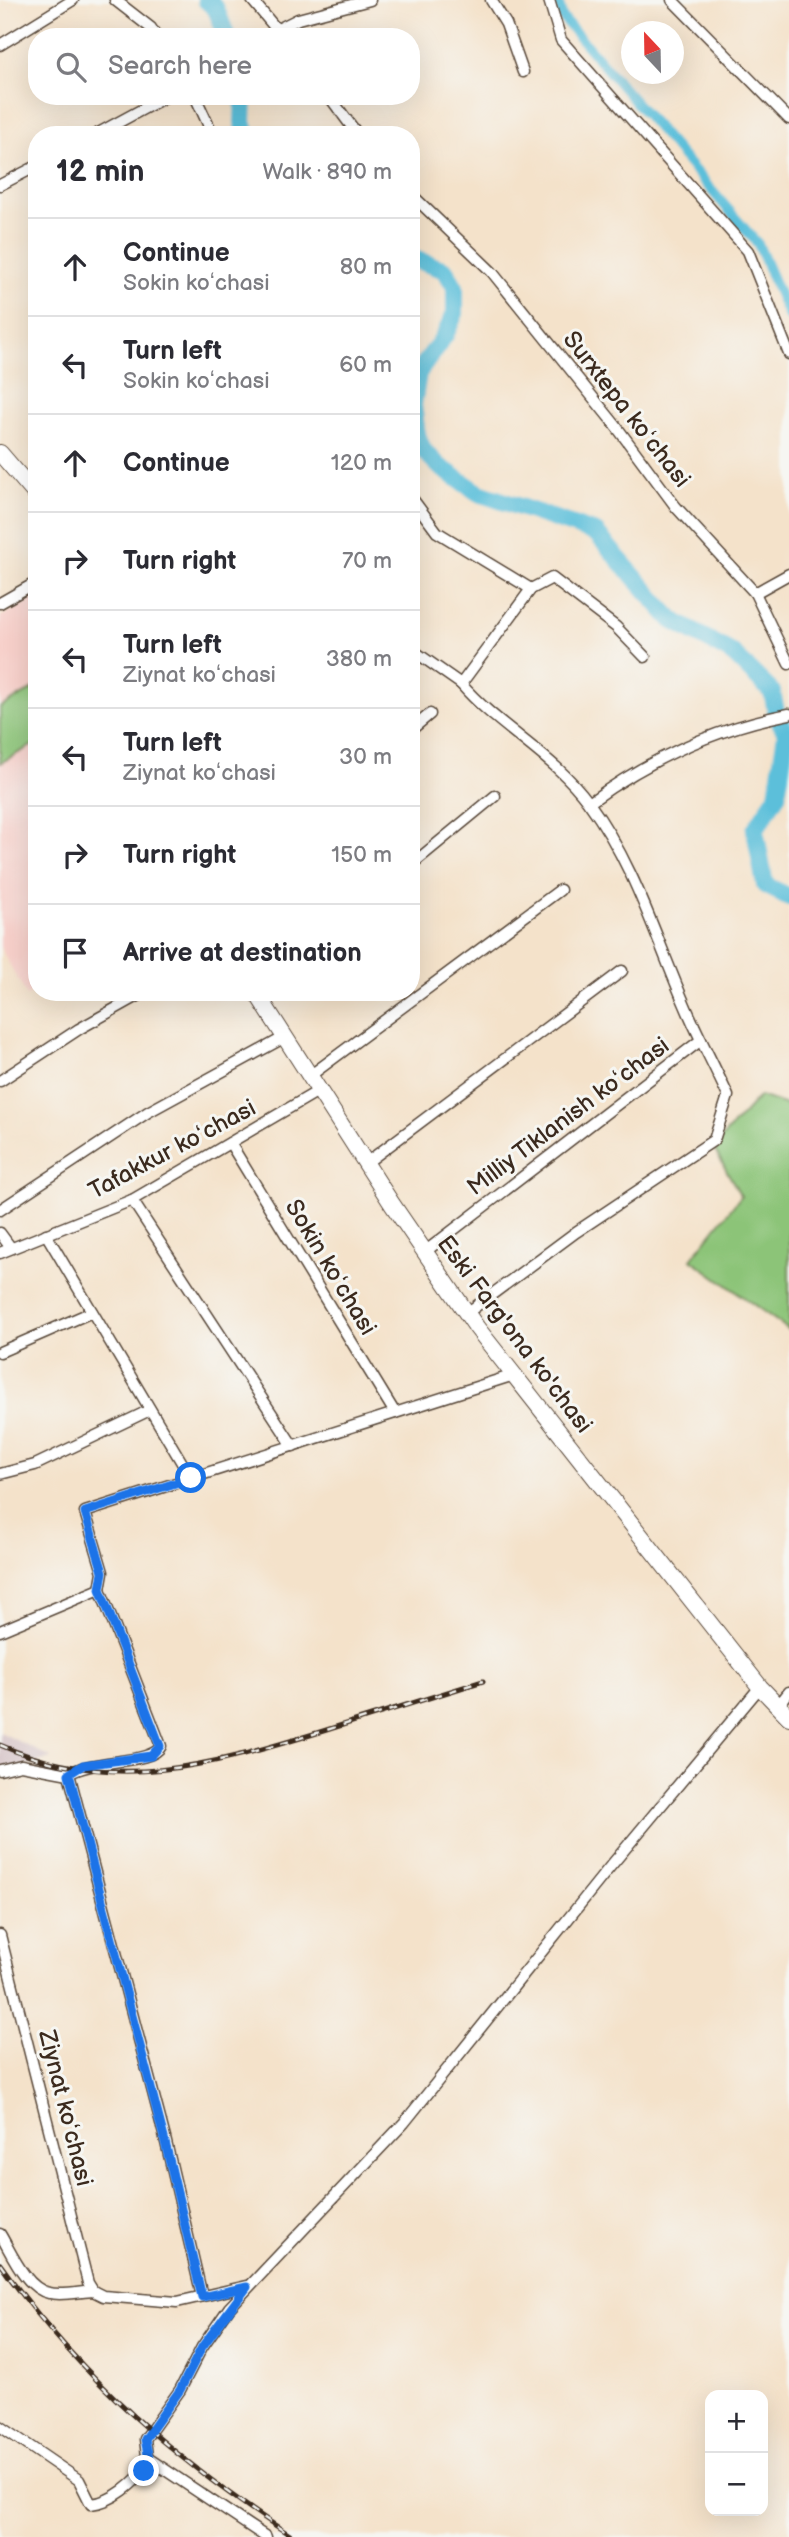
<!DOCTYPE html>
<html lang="en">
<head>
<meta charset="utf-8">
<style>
  body { margin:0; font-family:"Balsamiq Sans",sans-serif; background:#f7f7f7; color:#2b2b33 }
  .controls { position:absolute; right:21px; bottom:21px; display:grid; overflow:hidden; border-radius:14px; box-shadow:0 7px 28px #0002 }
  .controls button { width:63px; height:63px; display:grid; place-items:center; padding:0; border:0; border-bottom:2px solid #e1e1e2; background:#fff; color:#2b2b33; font:35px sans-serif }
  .compass { position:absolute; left:621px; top:21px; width:63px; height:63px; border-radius:50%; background:#fff; box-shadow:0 7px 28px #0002; rotate:338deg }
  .stop { position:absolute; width:21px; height:21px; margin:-16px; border:5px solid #1a73e8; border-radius:50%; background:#fff }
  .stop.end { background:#1a73e8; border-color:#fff; box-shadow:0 2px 7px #0008 }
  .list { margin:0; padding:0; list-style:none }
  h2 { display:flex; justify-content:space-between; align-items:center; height:91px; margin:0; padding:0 28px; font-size:30px }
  h2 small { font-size:23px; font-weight:400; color:#7c7c81 }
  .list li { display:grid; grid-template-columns:46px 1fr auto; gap:21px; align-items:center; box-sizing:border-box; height:98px; padding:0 28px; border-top:2px solid #e1e1e2 }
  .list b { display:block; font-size:26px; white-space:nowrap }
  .list p { margin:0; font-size:23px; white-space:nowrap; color:#7c7c81 }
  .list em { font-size:23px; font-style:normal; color:#7c7c81 }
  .icon { flex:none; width:38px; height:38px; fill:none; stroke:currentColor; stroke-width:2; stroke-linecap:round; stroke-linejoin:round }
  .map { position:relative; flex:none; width:789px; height:2537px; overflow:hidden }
  .search { position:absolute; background:#fff; box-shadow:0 7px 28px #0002; left:28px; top:28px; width:392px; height:77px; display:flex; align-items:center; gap:18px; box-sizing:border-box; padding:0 24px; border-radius:28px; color:#7c7c81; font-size:26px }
  .panel { position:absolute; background:#fff; box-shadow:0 7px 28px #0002; left:28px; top:126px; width:392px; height:875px; border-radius:28px }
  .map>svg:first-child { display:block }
</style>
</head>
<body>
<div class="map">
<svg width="789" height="2537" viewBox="0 0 789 2537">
  <rect width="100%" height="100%" fill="#f6f6f2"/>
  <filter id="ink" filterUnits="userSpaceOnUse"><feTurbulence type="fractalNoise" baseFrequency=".0143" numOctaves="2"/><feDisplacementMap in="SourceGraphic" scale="14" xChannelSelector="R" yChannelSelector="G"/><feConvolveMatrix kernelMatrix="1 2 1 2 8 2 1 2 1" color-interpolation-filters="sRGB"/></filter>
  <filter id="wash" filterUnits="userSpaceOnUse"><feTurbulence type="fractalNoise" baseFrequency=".00686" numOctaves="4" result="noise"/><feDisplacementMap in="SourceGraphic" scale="28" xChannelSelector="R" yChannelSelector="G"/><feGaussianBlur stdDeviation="1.57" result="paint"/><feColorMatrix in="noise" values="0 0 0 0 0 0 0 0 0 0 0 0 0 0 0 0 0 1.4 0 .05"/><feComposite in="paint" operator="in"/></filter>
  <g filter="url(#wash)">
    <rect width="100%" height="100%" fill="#f4e2ca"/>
    <!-- built -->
    <polygon fill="#f7d0ca" points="37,597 37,988 27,996 0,947 0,617"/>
    <!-- industrial -->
    <polygon fill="#d2bec2" points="0,1732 51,1758 0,1774"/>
    <!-- green -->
    <g fill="#8cc478" stroke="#64774b" stroke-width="2">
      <polygon points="37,687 37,743 0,763 0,707"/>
      <polygon points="760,1096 789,1106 789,1330 691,1259 741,1196 713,1147"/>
    </g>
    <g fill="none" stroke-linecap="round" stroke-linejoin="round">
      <!-- canal -->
      <polyline stroke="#5cbfda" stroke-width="10" points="558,0 562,17 758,244 789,317"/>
      <!-- river -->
      <g stroke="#5cbfda" stroke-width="18">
        <polyline points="206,0 216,9 227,37"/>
        <polyline points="244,96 243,122 247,135"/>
        <polyline points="411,258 445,270 455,287 455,313 445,335 418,373 413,405 417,435 423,450 440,467 479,493 596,533 672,620 732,653 772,692 777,716 786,733 777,795 755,830 765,885 789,897"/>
      </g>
    </g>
  </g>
  <g filter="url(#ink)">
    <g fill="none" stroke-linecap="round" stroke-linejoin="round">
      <defs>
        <g id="street">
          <polyline points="115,0 151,28 157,37"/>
          <polyline points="252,0 283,37"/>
          <polyline points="491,0 506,24 523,72"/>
          <polyline points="549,0 561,40 748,251 789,354"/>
          <polyline points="672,0 789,119"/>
          <polyline points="278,29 298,19 370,0"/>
          <polyline points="0,45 73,0"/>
          <polyline points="195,96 213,135"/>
          <polyline points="329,96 358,135"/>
          <polyline points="95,135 167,96"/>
          <polyline points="0,185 37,166"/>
          <polyline points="411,194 492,272 616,426 676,507 755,593 789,664"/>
          <polyline points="411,497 437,532 531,589"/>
          <polyline points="755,593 789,574"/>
          <polyline points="0,603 37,582"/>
          <polyline points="411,649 461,684 531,589 552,578 616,627 645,657"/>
          <path d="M 461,684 C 499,728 554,755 589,803 C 634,864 655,936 685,1005 C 698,1036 714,1065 728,1096 L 714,1140 L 576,1232 L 467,1313"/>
          <polyline points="411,730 430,714"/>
          <path d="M 589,803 C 649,759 716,728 789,714"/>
          <polyline points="411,865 495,796"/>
          <polyline points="311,1075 560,890"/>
          <polyline points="0,1081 79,1029 145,992"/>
          <polyline points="230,1143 395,1413"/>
          <polyline points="366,1163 622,971"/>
          <polyline points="132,1200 293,1446"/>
          <polyline points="0,1210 148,1112 285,1037"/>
          <polyline points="0,1233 11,1248"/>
          <polyline points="46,1234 191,1478"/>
          <polyline points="426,1251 701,1040"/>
          <polyline points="0,1253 132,1200 320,1090"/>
          <polyline points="0,1352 92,1312"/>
          <polyline points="0,1474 35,1465 150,1410"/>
          <polyline points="0,1631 100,1589 103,1572 85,1512 514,1375"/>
          <polyline points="778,1706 789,1692"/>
          <polyline points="0,1770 21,1765 69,1774"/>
          <polyline points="69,1774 165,2138 202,2296"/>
          <path d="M 69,1774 C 90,1759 153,1764 161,1746 L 100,1589"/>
          <polyline points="0,1935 88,2283 93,2291 103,2296 177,2302 247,2286"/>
          <path d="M 0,2234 C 11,2252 26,2289 49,2293 C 62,2296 79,2292 93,2291"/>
          <path d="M 0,2426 L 79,2480 L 91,2504 C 113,2502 135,2483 148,2465 L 145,2439 L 180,2390 L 202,2347 L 229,2308 L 404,2123 L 609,1868 L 760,1687"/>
          <polyline points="149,2459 266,2537"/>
        </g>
        <g id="secondary">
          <polyline points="0,453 37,496"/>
          <polyline points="256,992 392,1204 477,1328 760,1687 789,1717"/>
        </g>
      </defs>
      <!-- street casing -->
      <use href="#street" stroke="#574638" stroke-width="13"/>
      <!-- secondary casing -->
      <use href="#secondary" stroke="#574638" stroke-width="18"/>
      <!-- street -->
      <use href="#street" stroke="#fff" stroke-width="10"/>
      <!-- secondary -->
      <use href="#secondary" stroke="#fff" stroke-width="16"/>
      <defs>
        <g id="rail">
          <path d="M 0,1745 C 113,1794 209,1766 320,1732 C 375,1715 429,1698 483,1681"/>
          <path d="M 0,2264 C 81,2379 176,2461 293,2537"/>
        </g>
      </defs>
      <!-- rail casing -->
      <use href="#rail" stroke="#3b2a1e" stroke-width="5"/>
      <!-- rail -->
      <use href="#rail" stroke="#f6f6f2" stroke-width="2.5" stroke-dasharray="8" stroke-linecap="butt"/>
    </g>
  </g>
  <g fill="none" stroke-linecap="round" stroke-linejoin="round" filter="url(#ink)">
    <!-- route -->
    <polyline stroke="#1a73e8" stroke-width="9" points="144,2471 149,2459 145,2439 180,2390 202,2347 247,2287 202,2297 164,2138 69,1774 83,1765 151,1756 160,1746 100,1589 103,1572 85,1512 191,1478"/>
  </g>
  <g text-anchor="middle" stroke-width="6" stroke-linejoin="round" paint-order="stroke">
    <!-- street labels -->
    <g font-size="24" fill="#3b2a1e" stroke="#f6f6f2">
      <text transform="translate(627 409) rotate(52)" y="8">Surxtepa koʻchasi</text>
      <text transform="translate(568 1116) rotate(-37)" y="8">Milliy Tiklanish koʻchasi</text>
      <text transform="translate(172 1149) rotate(-28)" y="8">Tafakkur koʻchasi</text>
      <text transform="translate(331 1267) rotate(59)" y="8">Sokin koʻchasi</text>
      <text transform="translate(515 1334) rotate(53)" y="8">Eski Farg'ona ko'chasi</text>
      <text transform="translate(66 2108) rotate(76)" y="8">Ziynat koʻchasi</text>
    </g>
  </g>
</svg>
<div class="controls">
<button>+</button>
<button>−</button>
</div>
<svg class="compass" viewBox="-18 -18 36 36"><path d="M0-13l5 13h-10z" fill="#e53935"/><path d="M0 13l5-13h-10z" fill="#7c7c81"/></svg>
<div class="stop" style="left:191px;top:1478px"></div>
<div class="stop end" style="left:144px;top:2471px"></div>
<div class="search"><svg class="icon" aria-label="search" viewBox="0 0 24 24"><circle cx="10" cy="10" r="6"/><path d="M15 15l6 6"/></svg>Search here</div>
<section class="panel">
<h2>12 min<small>Walk · 890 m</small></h2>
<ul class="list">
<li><svg class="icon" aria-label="ahead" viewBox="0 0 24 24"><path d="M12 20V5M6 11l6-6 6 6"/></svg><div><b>Continue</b><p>Sokin koʻchasi</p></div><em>80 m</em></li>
<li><svg class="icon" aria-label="left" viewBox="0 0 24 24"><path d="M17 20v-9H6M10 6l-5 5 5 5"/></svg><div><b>Turn left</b><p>Sokin koʻchasi</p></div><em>60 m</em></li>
<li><svg class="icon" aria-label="ahead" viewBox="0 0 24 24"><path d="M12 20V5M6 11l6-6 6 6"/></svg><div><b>Continue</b></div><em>120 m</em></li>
<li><svg class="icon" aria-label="right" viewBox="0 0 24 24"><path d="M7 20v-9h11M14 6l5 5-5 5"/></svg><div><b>Turn right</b></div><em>70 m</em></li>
<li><svg class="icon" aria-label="left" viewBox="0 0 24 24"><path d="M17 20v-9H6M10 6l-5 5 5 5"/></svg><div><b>Turn left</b><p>Ziynat koʻchasi</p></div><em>380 m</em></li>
<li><svg class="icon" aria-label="left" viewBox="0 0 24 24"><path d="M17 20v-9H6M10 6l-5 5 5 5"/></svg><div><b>Turn left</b><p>Ziynat koʻchasi</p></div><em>30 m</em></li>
<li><svg class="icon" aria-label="right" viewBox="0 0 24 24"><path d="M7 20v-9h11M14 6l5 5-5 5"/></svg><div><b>Turn right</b></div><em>150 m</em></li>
<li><svg class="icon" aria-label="arrive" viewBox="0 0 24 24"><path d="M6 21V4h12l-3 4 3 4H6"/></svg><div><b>Arrive at destination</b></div></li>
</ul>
</section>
</div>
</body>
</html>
